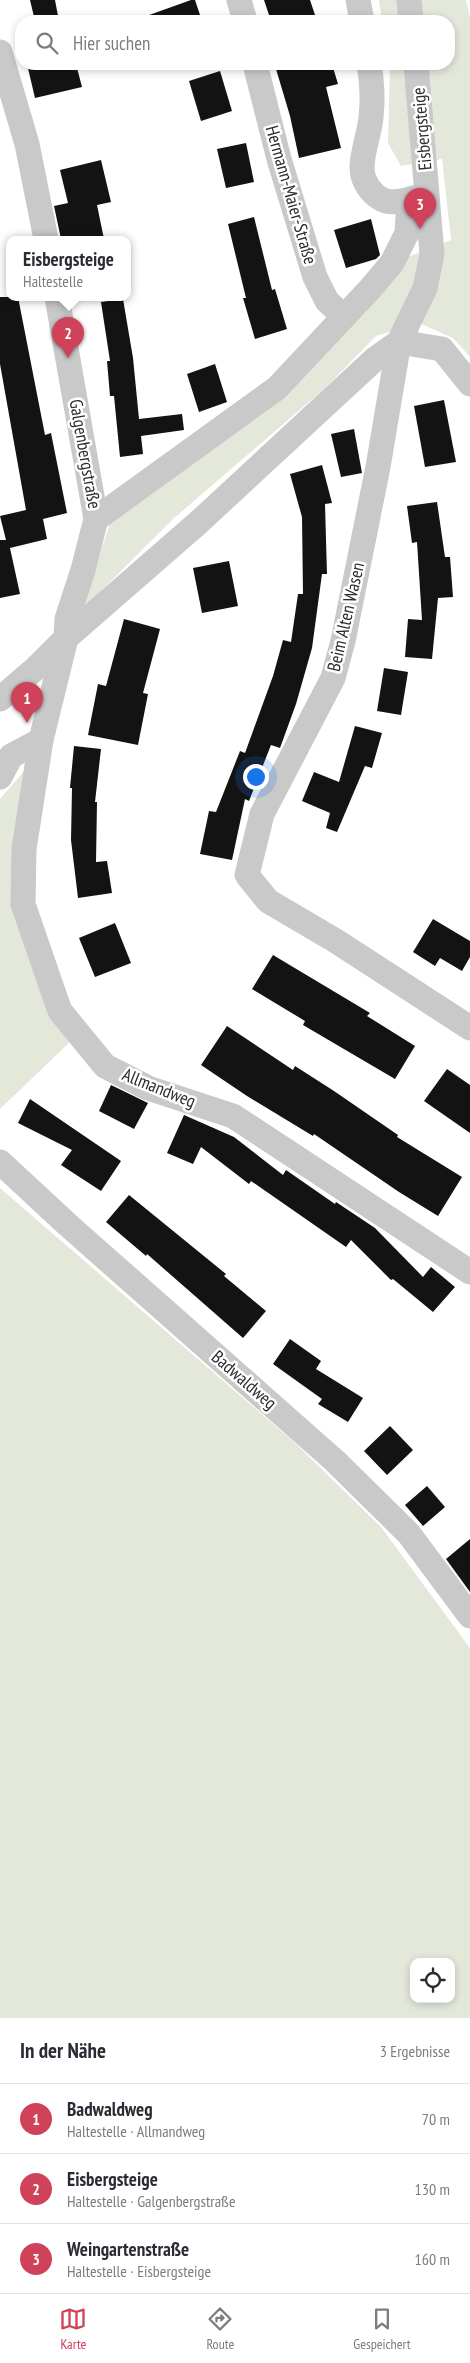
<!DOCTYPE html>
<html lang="de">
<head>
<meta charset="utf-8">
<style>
  body { margin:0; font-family:"PT Sans Narrow",sans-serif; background:#f7f7f7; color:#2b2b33 }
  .controls { position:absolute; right:15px; bottom:15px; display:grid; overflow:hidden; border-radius:10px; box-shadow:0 2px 8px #0003 }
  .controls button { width:45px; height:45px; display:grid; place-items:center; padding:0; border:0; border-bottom:1px solid #e1e1e2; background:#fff; color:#2b2b33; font:25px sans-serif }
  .you { position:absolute; left:255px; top:776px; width:18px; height:18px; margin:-12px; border:4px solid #fff; border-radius:50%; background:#1a73e8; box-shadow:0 0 0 8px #1a73e833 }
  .badge { display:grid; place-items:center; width:32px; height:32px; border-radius:50%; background:#cf4259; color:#fff; font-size:16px; font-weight:700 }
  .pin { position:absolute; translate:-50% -41px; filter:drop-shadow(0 1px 2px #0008) }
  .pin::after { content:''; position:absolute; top:26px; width:18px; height:15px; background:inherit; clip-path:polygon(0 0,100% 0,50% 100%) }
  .popup { position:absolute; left:6px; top:236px; width:125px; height:65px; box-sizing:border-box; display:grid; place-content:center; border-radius:10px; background:#fff; filter:drop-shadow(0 1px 4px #0005); font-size:16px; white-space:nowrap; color:#7c7c81 }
  .popup b { font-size:19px; color:#2b2b33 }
  .popup::after { content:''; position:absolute; left:50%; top:100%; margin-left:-10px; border:10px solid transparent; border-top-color:#fff }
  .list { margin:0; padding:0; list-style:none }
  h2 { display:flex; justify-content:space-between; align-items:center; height:65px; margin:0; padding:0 20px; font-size:21px }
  h2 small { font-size:16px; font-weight:400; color:#7c7c81 }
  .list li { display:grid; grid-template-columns:32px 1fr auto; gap:15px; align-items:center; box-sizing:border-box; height:70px; padding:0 20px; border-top:1px solid #e1e1e2 }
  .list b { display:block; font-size:19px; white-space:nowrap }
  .list p { margin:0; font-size:16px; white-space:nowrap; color:#7c7c81 }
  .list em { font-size:16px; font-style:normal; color:#7c7c81 }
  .icon { flex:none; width:28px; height:28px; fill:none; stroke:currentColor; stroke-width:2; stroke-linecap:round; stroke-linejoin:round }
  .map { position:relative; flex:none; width:470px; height:2018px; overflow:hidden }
  .search { position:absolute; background:#fff; box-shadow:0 2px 8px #0003; left:15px; right:15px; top:15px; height:55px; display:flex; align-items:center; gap:12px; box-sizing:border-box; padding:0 18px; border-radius:20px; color:#7c7c81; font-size:19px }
  .sheet { height:275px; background:#fff }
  nav { display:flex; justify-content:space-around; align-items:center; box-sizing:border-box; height:70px; border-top:1px solid #e1e1e2; background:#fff; font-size:14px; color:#7c7c81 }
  nav a { display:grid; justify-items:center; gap:2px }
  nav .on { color:#cf4259 }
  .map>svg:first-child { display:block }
</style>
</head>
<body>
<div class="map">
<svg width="470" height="2018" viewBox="0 0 470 2018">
  <rect width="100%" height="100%" fill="#fff"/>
  <!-- green -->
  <g fill="#e3e8db" fill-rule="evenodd">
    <polygon points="379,0 466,0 470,18 470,357 453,338 419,323 376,336 325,388 173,519 82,610 110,523 407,257 451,240 442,159 401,166 388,143 390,64 449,64 449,21 382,21"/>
    <polygon points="25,770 11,878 72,1040 0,1109 0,799"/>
    <path d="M 0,1188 L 294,1442 L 381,1527 L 470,1648 L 470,2018 L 0,2018 ZM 414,1962 L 451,1962 L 451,1999 L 414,1999 Z"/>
  </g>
  <!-- building -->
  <g fill="#131313">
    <polygon points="30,0 55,0 59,21 35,21"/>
    <polygon points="191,0 195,0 202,21 139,21 138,19"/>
    <polygon points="264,0 310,0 317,21 271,21"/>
    <polygon points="27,64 76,64 82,87 35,98"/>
    <polygon points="294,64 332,64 338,84 326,87 341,148 299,158 290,116 276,69"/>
    <polygon points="220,71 232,111 201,121 189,81"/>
    <polygon points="246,143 254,182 226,188 217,149"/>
    <polygon points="101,160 111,202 97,205 104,239 61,239 54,206 68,203 60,170"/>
    <polygon points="254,217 272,290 275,289 287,329 255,339 243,298 246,298 228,224"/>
    <polygon points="371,219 380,255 376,259 346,268 334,230"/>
    <polygon points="0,297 18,297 45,435 51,433 67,513 43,519 47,539 10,548 20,594 0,598 0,540 6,540 0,516 26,510 0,364"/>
    <polygon points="123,299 133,358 139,419 182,414 184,430 141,436 143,454 120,457 114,396 110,396 107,361 110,361 101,302"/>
    <polygon points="215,364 227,402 199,412 187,374"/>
    <polygon points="444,400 456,462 425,467 414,406"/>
    <polygon points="354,429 362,473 341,477 331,434"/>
    <polygon points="322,465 332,503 325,504 327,574 322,574 312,648 296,704 280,748 271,745 249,801 245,799 232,860 200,854 209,811 216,812 240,751 245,753 273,676 283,640 291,642 298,594 303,594 302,517 290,474"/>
    <polygon points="437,502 445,557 450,557 453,597 438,598 432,659 405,657 408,619 422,620 417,542 412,543 407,506"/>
    <polygon points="229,561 238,606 202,613 193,568"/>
    <polygon points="124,619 160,629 143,693 148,694 138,745 88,735 98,684 106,686"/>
    <polygon points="384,668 408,672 401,715 377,711"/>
    <polygon points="355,726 382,733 372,768 365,766 337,832 326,828 330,813 302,801 314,772 339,782"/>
    <polygon points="74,746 101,749 95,802 97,802 96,862 107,861 112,893 78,898 71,840 72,788 70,788"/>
    <polygon points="433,919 470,941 470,957 462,971 440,958 435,966 413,952"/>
    <polygon points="115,923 131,963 95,977 79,938"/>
    <polygon points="273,955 370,1013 367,1016 415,1046 395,1079 303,1025 305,1021 252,989"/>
    <polygon points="227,1026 293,1070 295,1066 334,1091 398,1135 397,1137 462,1177 438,1216 399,1192 314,1134 313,1136 247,1096 201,1065"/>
    <polygon points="447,1069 470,1085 470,1133 424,1101"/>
    <polygon points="111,1085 148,1103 134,1129 99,1111"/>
    <polygon points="30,1099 121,1161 101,1191 61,1165 72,1150 18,1123"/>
    <polygon points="184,1115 234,1137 283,1175 286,1170 335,1204 336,1202 375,1228 423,1277 431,1267 455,1287 433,1312 393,1279 391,1280 351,1240 346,1247 251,1181 249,1184 201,1147 193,1164 167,1153"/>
    <polygon points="129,1195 226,1274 224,1276 266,1311 243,1338 147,1254 146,1256 106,1222"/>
    <polygon points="290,1339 321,1361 316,1369 363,1398 348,1422 318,1404 322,1399 273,1364"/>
    <polygon points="390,1426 413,1450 387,1475 364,1451"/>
    <polygon points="427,1486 445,1507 423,1526 405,1505"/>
    <polygon points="470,1539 470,1592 446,1559"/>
  </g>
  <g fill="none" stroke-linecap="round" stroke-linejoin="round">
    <!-- street -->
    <g stroke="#c9c9c9" stroke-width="25">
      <polyline points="239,0 245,21"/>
      <polyline points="358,0 362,21"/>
      <polyline points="409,0 411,21"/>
      <polyline points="0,52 27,144 46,239"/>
      <polyline points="255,64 279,159 315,277 327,301 344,317"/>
      <path d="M 369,64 C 372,81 373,100 371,118 C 369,135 362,152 362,168 C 362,182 373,197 386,201 C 397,204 414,198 424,195"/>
      <polyline points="57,297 96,519 83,570 67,619 66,638 41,740 24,849 23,904 55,997 60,1011 105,1066 148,1088 233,1116 470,1272"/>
      <polyline points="399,342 378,467 343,641 333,678 262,814 247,875 268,901 336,941 470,1028"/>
      <polyline points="399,342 442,349 470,384"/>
      <polyline points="96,519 277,388 370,289 392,263 407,233 409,200"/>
      <polyline points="0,699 35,669 66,638 199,522 375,359 399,342 425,288 432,254 416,64"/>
      <polyline points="0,777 11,756 41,740"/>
      <polyline points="0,1162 68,1225 335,1461 409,1534 470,1616"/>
    </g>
  </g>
  <g text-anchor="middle" stroke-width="5" stroke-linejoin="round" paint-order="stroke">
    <!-- street labels -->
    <g font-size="18" fill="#2c2c2c" stroke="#fff">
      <text transform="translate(422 129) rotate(-95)" y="6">Eisbergsteige</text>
      <text transform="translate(291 195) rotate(74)" y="6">Hermann-Maier-Straße</text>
      <text transform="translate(85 454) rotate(80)" y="6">Galgenbergstraße</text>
      <text transform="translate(346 617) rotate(-77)" y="6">Beim Alten Wasen</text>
      <text transform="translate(159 1088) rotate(22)" y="6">Allmandweg</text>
      <text transform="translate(244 1380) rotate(41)" y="6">Badwaldweg</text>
    </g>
  </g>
</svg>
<div class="controls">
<button><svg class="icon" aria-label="locate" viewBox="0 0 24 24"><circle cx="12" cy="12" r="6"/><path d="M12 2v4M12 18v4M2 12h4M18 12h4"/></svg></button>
</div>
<div class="you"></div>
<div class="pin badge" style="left:27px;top:723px">1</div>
<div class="pin badge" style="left:68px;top:358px">2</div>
<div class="popup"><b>Eisbergsteige</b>Haltestelle</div>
<div class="pin badge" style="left:420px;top:229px">3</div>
<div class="search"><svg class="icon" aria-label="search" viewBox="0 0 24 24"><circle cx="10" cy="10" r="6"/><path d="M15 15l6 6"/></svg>Hier suchen</div>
</div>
<section class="sheet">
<h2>In der Nähe<small>3 Ergebnisse</small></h2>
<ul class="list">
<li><span class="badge">1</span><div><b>Badwaldweg</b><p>Haltestelle · Allmandweg</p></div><em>70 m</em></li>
<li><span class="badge">2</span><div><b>Eisbergsteige</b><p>Haltestelle · Galgenbergstraße</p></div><em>130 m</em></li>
<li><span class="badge">3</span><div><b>Weingartenstraße</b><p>Haltestelle · Eisbergsteige</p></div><em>160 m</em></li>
</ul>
</section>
<nav>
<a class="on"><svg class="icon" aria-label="map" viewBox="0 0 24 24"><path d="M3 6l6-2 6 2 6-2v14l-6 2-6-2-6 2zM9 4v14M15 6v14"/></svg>Karte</a>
<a><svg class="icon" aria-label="directions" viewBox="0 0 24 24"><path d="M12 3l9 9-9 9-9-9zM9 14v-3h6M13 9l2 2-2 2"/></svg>Route</a>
<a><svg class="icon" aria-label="saved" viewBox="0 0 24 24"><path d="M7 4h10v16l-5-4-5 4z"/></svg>Gespeichert</a>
</nav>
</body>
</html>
